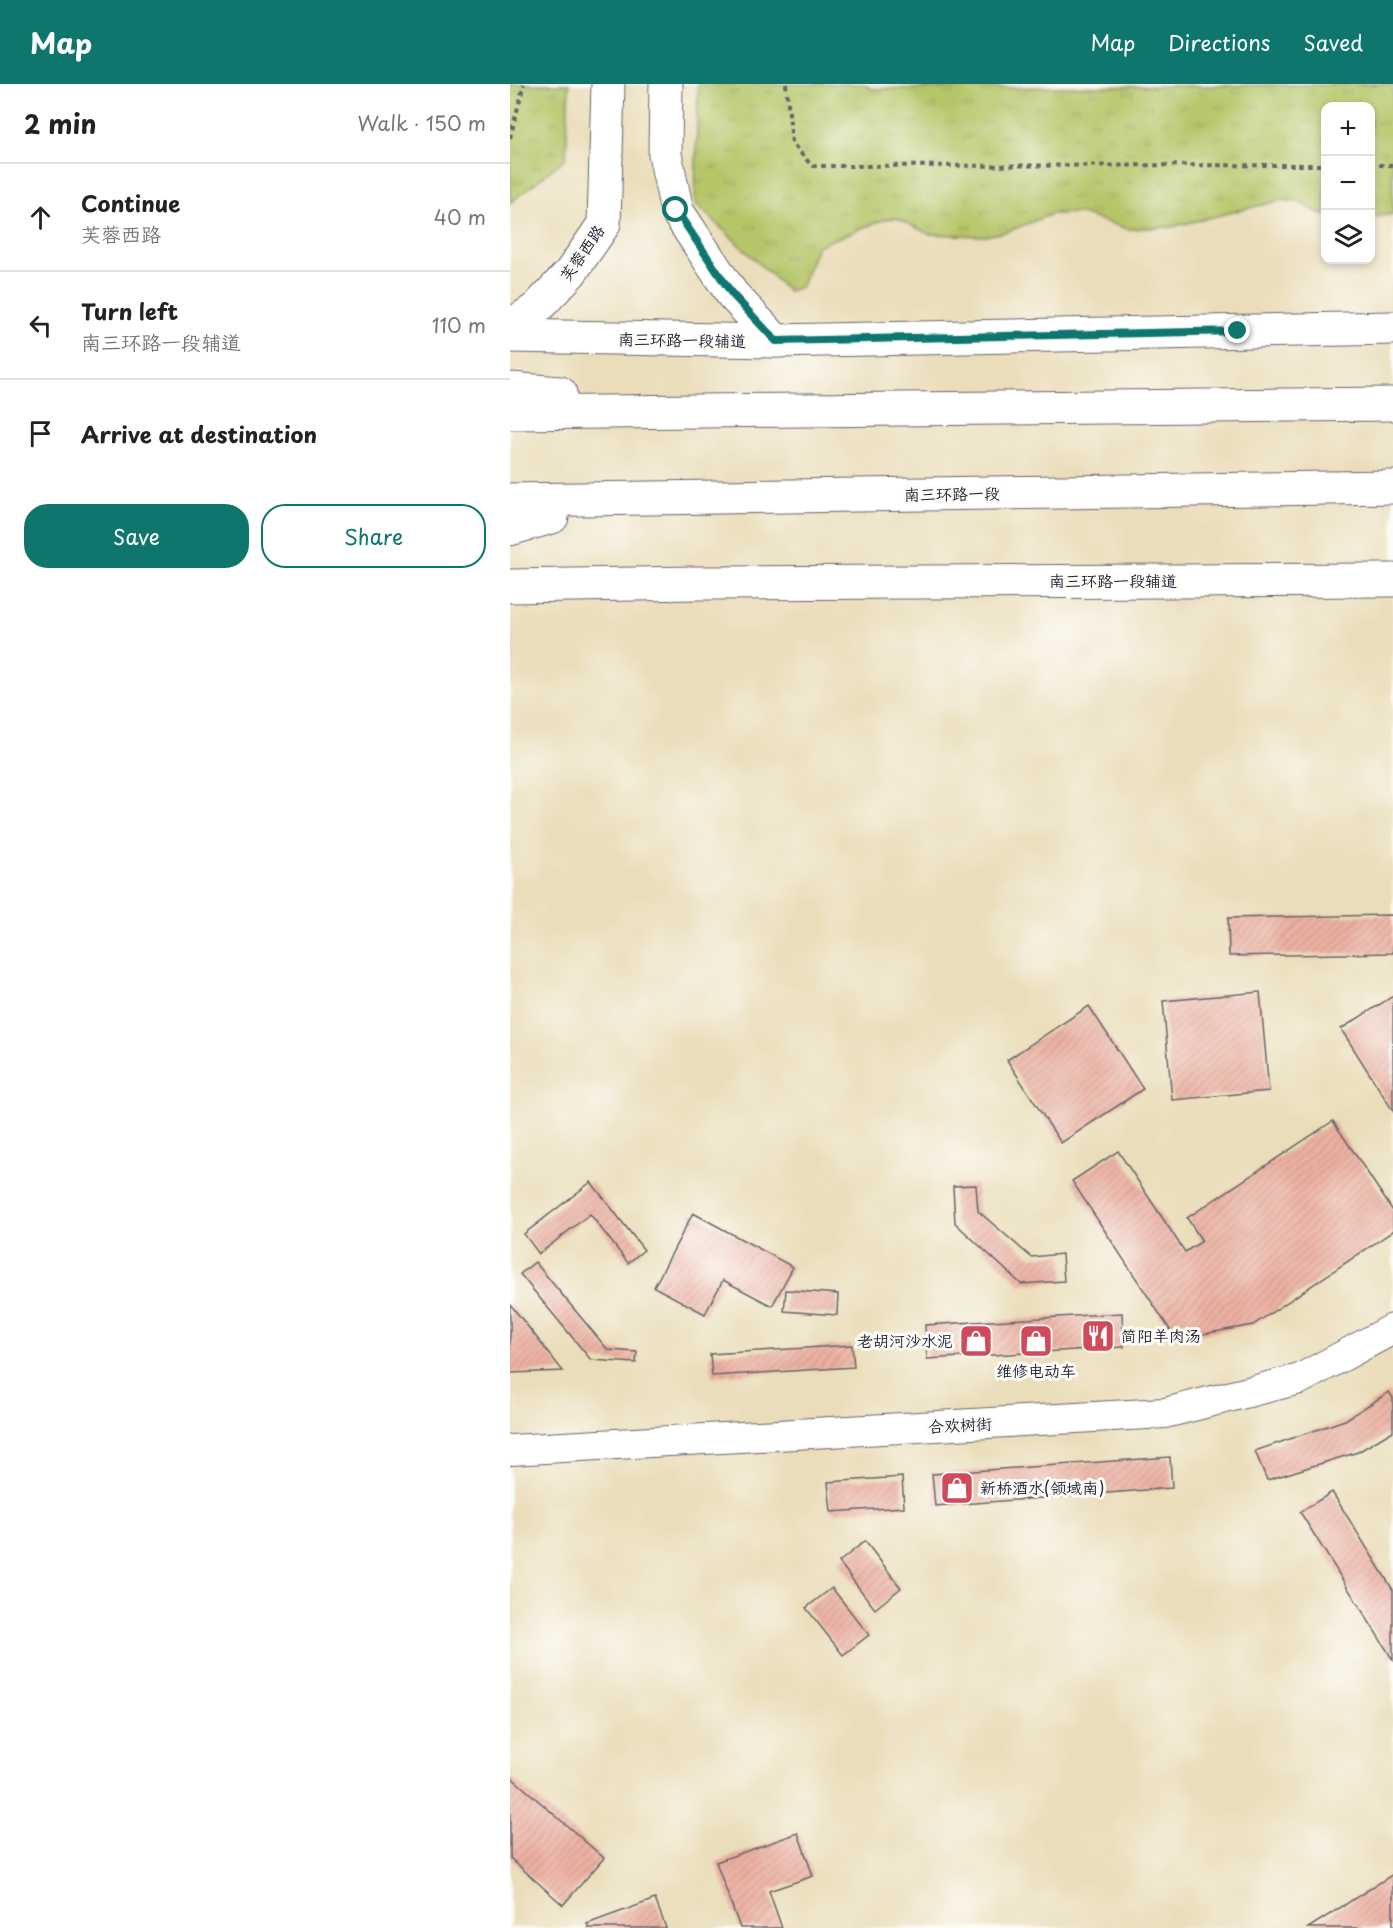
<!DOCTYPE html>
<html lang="en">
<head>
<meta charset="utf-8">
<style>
  body { margin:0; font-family:"Playpen Sans","LXGW WenKai TC",sans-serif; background:#f6f6f6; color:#222 }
  .controls { position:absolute; right:18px; top:18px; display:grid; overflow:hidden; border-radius:12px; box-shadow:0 3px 9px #0003 }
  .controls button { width:54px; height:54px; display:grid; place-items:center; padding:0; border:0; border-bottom:2px solid #e0e0e0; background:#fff; color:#222; font:30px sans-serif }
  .stop { position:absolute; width:18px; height:18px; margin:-14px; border:4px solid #0f766e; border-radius:50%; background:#fff }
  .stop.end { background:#0f766e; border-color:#fff; box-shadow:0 2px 6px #0008 }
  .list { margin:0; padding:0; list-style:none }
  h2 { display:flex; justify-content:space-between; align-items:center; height:78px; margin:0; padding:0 24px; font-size:26px }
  h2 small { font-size:20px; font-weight:400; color:#767676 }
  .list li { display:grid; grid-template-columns:39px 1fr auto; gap:18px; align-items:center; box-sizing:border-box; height:108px; padding:0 24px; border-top:2px solid #e0e0e0 }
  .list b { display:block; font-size:22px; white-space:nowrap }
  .list p { margin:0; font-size:20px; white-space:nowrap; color:#767676 }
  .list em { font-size:20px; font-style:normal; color:#767676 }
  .actions { display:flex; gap:12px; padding:18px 24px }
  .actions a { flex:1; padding:14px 0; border:2px solid #0f766e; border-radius:24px; text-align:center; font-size:21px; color:#0f766e }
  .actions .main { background:#0f766e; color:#fff }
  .icon { flex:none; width:33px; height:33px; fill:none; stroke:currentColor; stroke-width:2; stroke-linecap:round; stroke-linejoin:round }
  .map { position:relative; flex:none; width:883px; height:1844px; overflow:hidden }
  header { display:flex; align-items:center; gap:36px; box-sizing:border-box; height:84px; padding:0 30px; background:#0f766e; color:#fff }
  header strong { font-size:28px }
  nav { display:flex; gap:33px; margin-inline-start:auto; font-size:21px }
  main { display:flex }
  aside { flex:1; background:#fff }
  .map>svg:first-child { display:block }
</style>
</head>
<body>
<header>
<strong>Map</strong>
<nav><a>Map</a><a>Directions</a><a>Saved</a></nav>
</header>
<main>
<aside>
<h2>2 min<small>Walk · 150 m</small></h2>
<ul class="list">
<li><svg class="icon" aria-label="ahead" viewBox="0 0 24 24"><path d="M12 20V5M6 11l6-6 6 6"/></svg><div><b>Continue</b><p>芙蓉西路</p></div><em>40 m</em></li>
<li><svg class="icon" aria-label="left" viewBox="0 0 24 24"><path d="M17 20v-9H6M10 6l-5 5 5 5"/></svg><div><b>Turn left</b><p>南三环路一段辅道</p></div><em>110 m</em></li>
<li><svg class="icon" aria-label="arrive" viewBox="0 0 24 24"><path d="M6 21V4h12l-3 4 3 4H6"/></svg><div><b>Arrive at destination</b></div></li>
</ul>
<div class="actions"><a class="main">Save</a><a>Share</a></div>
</aside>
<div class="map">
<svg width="883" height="1844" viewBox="0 0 883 1844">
  <defs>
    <pattern id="park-tufts" width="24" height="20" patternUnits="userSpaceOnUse" patternTransform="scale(1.5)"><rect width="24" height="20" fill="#b6c568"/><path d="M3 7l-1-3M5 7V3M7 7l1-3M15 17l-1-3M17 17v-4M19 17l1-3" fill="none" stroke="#9ca95b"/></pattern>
    <pattern id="building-hatch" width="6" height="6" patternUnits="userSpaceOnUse" patternTransform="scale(1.5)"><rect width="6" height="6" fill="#ecb1a2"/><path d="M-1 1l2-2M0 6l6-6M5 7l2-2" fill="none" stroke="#ca988c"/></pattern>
  </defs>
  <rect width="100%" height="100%" fill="#fdfcf7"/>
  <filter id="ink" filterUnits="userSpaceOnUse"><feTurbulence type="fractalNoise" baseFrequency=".0167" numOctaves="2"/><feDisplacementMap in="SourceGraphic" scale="12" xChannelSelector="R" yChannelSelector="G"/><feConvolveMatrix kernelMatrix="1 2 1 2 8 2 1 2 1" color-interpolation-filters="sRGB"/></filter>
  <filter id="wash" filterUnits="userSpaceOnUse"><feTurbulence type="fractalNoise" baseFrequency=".008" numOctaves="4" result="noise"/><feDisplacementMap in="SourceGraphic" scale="24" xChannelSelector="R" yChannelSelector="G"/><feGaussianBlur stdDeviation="1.35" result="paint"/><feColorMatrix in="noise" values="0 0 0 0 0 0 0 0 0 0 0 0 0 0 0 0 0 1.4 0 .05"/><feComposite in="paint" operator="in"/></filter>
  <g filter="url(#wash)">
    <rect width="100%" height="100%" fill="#eaddb9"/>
    <!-- park -->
    <g fill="url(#park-tufts)" stroke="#6c7452" stroke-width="1.5">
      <polygon points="0,0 59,0 56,74 0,119"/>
      <polygon points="188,0 355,0 361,5 883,0 883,130 861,134 860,22 816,22 815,132 788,118 772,116 661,143 618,145 568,129 542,130 496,148 474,152 419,150 387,134 375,135 307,162 292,202 279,208 185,119"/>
    </g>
    <g id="blocks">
      <!-- building -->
      <g fill="url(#building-hatch)">
        <polygon points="883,831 883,869 719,872 718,834"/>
        <polygon points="750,908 759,1007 662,1016 653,917"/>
        <polygon points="883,912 883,1027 831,945"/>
        <polygon points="579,922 633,1005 551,1059 497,976"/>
        <polygon points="823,1037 883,1127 883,1147 743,1241 666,1255 562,1097 608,1067 675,1168 692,1157 677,1134"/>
        <polygon points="81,1098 134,1166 118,1179 80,1130 29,1170 14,1150"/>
        <polygon points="466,1101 468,1127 521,1173 552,1170 554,1197 511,1200 445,1139 443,1102"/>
        <polygon points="183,1129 283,1183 262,1222 213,1196 195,1230 144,1203"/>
        <polygon points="25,1178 98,1266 127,1268 126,1279 81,1276 10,1190"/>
        <polygon points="276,1206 328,1210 327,1231 274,1227"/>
        <polygon points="0,1220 53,1287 0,1289"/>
        <polygon points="612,1229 614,1263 417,1275 415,1241"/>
        <polygon points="342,1261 344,1283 202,1292 200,1270"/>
        <polygon points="879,1308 883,1314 883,1347 848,1368 757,1396 745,1367 835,1336"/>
        <polygon points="660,1373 662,1404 425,1422 422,1390"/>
        <polygon points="392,1393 394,1423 321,1428 318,1398"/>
        <polygon points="822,1408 883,1506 883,1576 790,1428"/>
        <polygon points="355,1457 391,1504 365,1525 329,1478"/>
        <polygon points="322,1504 359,1551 333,1571 296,1524"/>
        <polygon points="0,1692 94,1774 53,1821 0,1774"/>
        <polygon points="288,1749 303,1792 259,1807 272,1844 230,1844 206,1778"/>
        <polygon points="883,1790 883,1844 798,1844"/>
        <polygon points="145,1815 156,1844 79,1844 77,1840"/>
      </g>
    </g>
  </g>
  <g filter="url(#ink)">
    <use href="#blocks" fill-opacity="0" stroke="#686367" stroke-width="1.5"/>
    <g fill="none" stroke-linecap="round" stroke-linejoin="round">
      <defs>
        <polyline id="minor" points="0,1366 655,1329 790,1295 883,1245"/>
        <g id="major">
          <polyline points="156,0 155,70 167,127 222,210 266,257"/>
          <polyline points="0,242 26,225 61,188 94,140 98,0"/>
          <polyline points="0,252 266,257 883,244"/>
          <polyline points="0,502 187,499 883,496"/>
        </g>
        <g id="highway">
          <polyline points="0,305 50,309"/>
          <polyline points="0,329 883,320"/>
          <polyline points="0,416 883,403"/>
          <polyline points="0,445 42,433"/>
        </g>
      </defs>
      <!-- minor casing -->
      <use href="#minor" stroke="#686367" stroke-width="32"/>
      <!-- major casing -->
      <use href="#major" stroke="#686367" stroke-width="35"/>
      <!-- highway casing -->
      <use href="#highway" stroke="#686367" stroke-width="35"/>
      <!-- path -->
      <g stroke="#686367" stroke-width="4" stroke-dasharray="4.5 4.5" stroke-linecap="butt">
        <polyline points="276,0 282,59 302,82 816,81"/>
        <polyline points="0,54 14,0"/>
        <polyline points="860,81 883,81"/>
      </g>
      <!-- minor -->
      <use href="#minor" stroke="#fff" stroke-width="30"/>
      <!-- major -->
      <use href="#major" stroke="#fff" stroke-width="33"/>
      <!-- highway -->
      <use href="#highway" stroke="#fff" stroke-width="33"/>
    </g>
  </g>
  <g fill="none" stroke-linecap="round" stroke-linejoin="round" filter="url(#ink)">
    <!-- route -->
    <polyline stroke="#0f766e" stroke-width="8" points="166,126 222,210 266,257 728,247"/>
  </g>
  <!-- icons -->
  <defs>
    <symbol id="restaurant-square" viewBox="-11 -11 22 22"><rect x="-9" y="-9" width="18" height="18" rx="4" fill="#d1495b" stroke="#fdfcf7"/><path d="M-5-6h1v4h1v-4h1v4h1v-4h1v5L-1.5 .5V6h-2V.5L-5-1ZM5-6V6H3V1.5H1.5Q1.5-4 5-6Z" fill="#fff"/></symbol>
    <symbol id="shop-square" viewBox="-11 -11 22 22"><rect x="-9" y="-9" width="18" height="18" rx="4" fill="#d1495b" stroke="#fdfcf7"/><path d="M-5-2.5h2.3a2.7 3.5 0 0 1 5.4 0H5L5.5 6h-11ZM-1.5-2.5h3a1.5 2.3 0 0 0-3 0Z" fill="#fff"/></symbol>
  </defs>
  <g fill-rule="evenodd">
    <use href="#restaurant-square" x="569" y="1233" width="38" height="38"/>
    <use href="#shop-square" x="447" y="1238" width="38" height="38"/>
    <use href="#shop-square" x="507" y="1238" width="38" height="38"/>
    <use href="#shop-square" x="428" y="1385" width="38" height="38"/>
  </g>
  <g text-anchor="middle" stroke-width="6" stroke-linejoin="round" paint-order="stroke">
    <!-- street labels -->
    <g font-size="16" fill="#22223b" stroke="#fdfcf7">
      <text transform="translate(72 169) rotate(-55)" y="6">芙蓉西路</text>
      <text transform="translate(172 256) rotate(1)" y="6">南三环路一段辅道</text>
      <text transform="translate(442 410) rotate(-1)" y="6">南三环路一段</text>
      <text x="603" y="503">南三环路一段辅道</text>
      <text transform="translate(450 1341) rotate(-3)" y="6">合欢树街</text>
    </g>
    <!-- poi labels -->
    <g font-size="16" fill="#22223b" stroke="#fdfcf7" text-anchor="start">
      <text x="611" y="1258">简阳羊肉汤</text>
      <text x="443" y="1263" text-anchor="end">老胡河沙水泥</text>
      <text x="526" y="1293" text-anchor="middle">维修电动车</text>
      <text x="470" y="1410">新桥酒水(领域南)</text>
    </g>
  </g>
</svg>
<div class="controls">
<button>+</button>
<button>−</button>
<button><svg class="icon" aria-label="layers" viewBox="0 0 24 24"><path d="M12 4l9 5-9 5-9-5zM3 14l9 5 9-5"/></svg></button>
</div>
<div class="stop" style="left:166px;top:126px"></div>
<div class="stop end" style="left:728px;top:247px"></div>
</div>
</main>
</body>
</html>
